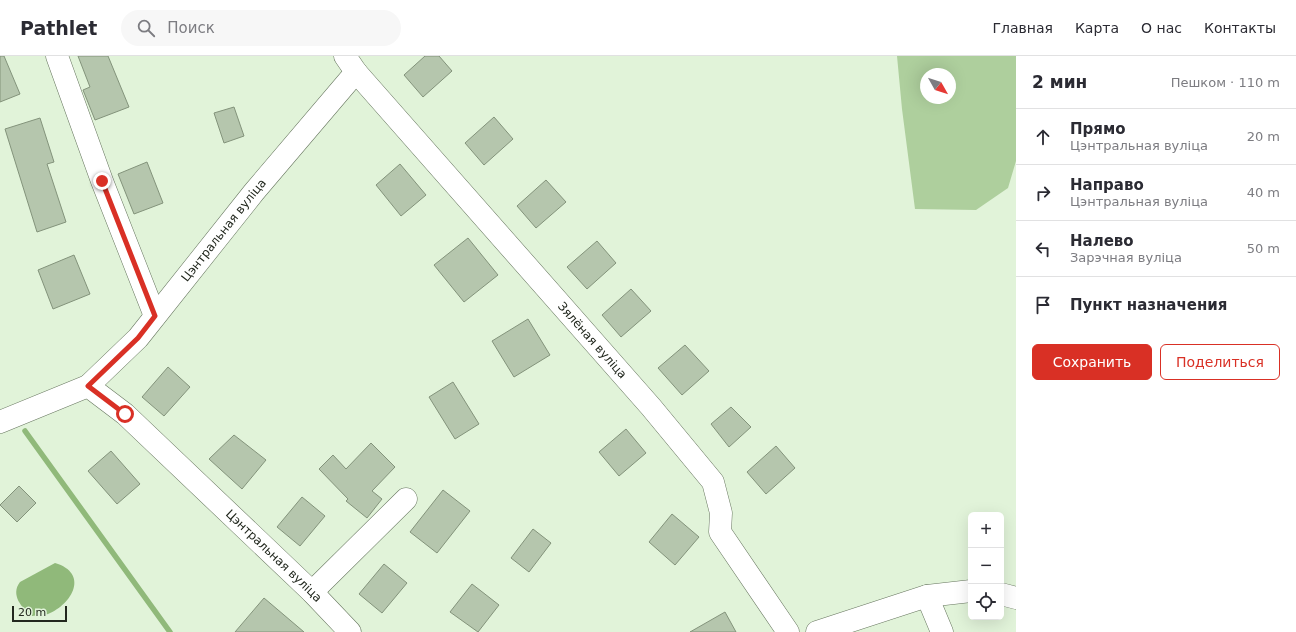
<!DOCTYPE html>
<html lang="ru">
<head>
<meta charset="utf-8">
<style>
  body { margin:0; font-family:"DejaVu Sans",sans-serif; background:#f7f7f7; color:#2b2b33 }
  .controls { position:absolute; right:12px; bottom:12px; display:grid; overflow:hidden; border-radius:6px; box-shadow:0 4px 16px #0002 }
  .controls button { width:36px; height:36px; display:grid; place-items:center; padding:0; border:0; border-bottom:1px solid #e1e1e2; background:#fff; color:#2b2b33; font:20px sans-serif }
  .compass { position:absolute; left:920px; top:12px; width:36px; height:36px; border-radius:50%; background:#fff; box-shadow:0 4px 16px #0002; rotate:129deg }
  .scale { position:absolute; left:12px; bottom:10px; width:55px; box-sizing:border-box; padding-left:4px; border:2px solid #22281e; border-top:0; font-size:11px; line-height:14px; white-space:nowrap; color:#22281e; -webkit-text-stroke:3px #e1f3d9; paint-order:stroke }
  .stop { position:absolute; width:12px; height:12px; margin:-9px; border:3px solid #d93025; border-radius:50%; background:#fff }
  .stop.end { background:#d93025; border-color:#fff; box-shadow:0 1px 4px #0008 }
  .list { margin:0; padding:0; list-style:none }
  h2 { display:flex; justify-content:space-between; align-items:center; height:52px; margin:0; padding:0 16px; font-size:17px }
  h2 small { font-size:13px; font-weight:400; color:#7c7c81 }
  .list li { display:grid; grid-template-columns:26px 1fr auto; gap:12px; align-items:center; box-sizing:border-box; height:56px; padding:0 16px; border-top:1px solid #e1e1e2 }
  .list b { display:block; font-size:15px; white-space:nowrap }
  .list p { margin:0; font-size:13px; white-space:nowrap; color:#7c7c81 }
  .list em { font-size:13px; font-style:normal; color:#7c7c81 }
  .actions { display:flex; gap:8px; padding:12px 16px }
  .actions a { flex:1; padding:9px 0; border:1px solid #d93025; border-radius:6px; text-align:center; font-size:14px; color:#d93025 }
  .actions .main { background:#d93025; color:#fff }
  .icon { flex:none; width:22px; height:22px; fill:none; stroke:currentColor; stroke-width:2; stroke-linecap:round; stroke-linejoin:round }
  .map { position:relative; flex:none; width:1016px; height:576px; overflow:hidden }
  header { display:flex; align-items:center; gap:24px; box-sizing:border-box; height:56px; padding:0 20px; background:#fff; border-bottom:1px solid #e1e1e2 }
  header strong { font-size:19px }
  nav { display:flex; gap:22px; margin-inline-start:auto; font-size:14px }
  .search { width:280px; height:36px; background:#f7f7f7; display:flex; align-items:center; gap:10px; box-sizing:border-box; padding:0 14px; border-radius:22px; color:#7c7c81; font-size:15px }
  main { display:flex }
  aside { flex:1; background:#fff }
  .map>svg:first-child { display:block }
</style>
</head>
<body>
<header>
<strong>Pathlet</strong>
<div class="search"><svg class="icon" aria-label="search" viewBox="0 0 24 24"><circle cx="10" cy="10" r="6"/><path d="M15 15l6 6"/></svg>Поиск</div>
<nav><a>Главная</a><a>Карта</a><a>О нас</a><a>Контакты</a></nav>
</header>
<main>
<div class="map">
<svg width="1016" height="576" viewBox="0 0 1016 576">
  <rect width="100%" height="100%" fill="#e1f3d9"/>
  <!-- green -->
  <path fill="#aecf9d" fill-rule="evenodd" d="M 897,0 L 1016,0 L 1016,105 L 1008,132 L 976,154 L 915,153 L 902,53 ZM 926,18 L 950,18 L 950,42 L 926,42 Z"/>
  <!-- water -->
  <path fill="#90b97a" d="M 55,507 C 89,517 73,548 48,558 C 44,560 37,559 32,560 C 22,552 10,539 20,526 Z"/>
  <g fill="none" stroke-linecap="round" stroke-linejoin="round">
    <!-- stream -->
    <polyline stroke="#90b97a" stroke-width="5.5" points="25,375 170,576"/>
  </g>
  <!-- building -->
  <g fill="#b5c6ad" stroke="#83937b">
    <polygon points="0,0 4,0 20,38 0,46"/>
    <polygon points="78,0 108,0 129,51 95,64 83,34 90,31"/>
    <polygon points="425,0 439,0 452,15 423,41 404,19"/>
    <polygon points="234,51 244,80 224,87 214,57"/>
    <polygon points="494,61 513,83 484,109 465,87"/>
    <polygon points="40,62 54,106 47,108 66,166 37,176 5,73"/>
    <polygon points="147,106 163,147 134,158 118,118"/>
    <polygon points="400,108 426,139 401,160 376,129"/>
    <polygon points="546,124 566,146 536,172 517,150"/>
    <polygon points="468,182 498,219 464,246 434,209"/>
    <polygon points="597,185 616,207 587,233 567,211"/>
    <polygon points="74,199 90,238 53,253 38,214"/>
    <polygon points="631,233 651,255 621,281 602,259"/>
    <polygon points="528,263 550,299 514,321 492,285"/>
    <polygon points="685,289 709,315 682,339 658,312"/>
    <polygon points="168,311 190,331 164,360 142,341"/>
    <polygon points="453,326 479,368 455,383 429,341"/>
    <polygon points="731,351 751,371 729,391 711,368"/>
    <polygon points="626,373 646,397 619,420 599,396"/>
    <polygon points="234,379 266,404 242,433 209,403"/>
    <polygon points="371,387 395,411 372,435 382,443 367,462 346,445 348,443 319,413 333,399 346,413"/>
    <polygon points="776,390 795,412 766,438 747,416"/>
    <polygon points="111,395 140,428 117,448 88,415"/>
    <polygon points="19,430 36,447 17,466 0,449"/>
    <polygon points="443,434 470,455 437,497 410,476"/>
    <polygon points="302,441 325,460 300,490 277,471"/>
    <polygon points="672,458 699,481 675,509 649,486"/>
    <polygon points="533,473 551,487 529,516 511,502"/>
    <polygon points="384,508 407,527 382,557 359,538"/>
    <polygon points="472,528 499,549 478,576 450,556"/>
    <polygon points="264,542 304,576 235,576"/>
    <polygon points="725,556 736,576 690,576"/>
  </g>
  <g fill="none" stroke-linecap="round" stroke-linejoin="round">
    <defs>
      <g id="minor">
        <polyline points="57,0 102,125 155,260"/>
        <path id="s1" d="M 345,0 L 356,16 L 651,351 L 713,426 L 721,457 L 720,476 L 788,576"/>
        <path id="s2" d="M 88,330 L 138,282 L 254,136 L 356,16"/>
        <path id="s3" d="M 0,366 L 88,330 L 125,358 L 312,536 L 350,576"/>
        <polyline points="312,536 406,443"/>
        <polyline points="1001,538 1016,542"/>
        <polyline points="927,540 942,576"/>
        <polyline points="817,576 927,540 971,535"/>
      </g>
    </defs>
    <!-- minor casing -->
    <use href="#minor" stroke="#67765f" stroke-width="23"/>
    <!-- minor -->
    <use href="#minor" stroke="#fff" stroke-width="22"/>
  </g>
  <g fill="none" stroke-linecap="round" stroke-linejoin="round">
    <!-- route -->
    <polyline stroke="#d93025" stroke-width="5" points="102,125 155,260 138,282 88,330 125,358"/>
  </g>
  <g text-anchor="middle" stroke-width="3" stroke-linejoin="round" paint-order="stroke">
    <!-- street labels -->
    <g font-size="12" fill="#22281e" stroke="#e1f3d9">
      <text dy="4" stroke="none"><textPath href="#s2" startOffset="207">Цэнтральная вуліца</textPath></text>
      <text dy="4" stroke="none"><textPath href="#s1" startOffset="377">Зялёная вуліца</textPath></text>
      <text dy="4" stroke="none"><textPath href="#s3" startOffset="347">Цэнтральная вуліца</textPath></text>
    </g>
  </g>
</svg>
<div class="controls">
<button>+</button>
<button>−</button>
<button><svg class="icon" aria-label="locate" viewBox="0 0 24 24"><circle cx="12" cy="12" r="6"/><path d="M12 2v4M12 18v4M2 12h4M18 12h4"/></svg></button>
</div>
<svg class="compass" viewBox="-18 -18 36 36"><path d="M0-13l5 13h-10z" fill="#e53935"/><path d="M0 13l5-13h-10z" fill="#7c7c81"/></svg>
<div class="scale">20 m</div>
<div class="stop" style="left:125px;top:358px"></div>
<div class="stop end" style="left:102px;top:125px"></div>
</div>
<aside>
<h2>2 мин<small>Пешком · 110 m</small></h2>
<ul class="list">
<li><svg class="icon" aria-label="ahead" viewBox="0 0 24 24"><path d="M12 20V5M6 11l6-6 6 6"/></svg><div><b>Прямо</b><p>Цэнтральная вуліца</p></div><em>20 m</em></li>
<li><svg class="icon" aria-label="right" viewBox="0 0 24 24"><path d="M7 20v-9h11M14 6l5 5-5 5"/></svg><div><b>Направо</b><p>Цэнтральная вуліца</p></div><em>40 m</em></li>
<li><svg class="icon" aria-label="left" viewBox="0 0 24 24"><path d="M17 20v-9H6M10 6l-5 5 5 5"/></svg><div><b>Налево</b><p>Зарэчная вуліца</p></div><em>50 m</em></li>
<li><svg class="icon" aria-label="arrive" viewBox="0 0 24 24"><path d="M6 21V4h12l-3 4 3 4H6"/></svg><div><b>Пункт назначения</b></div></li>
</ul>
<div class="actions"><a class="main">Сохранить</a><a>Поделиться</a></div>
</aside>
</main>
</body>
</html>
